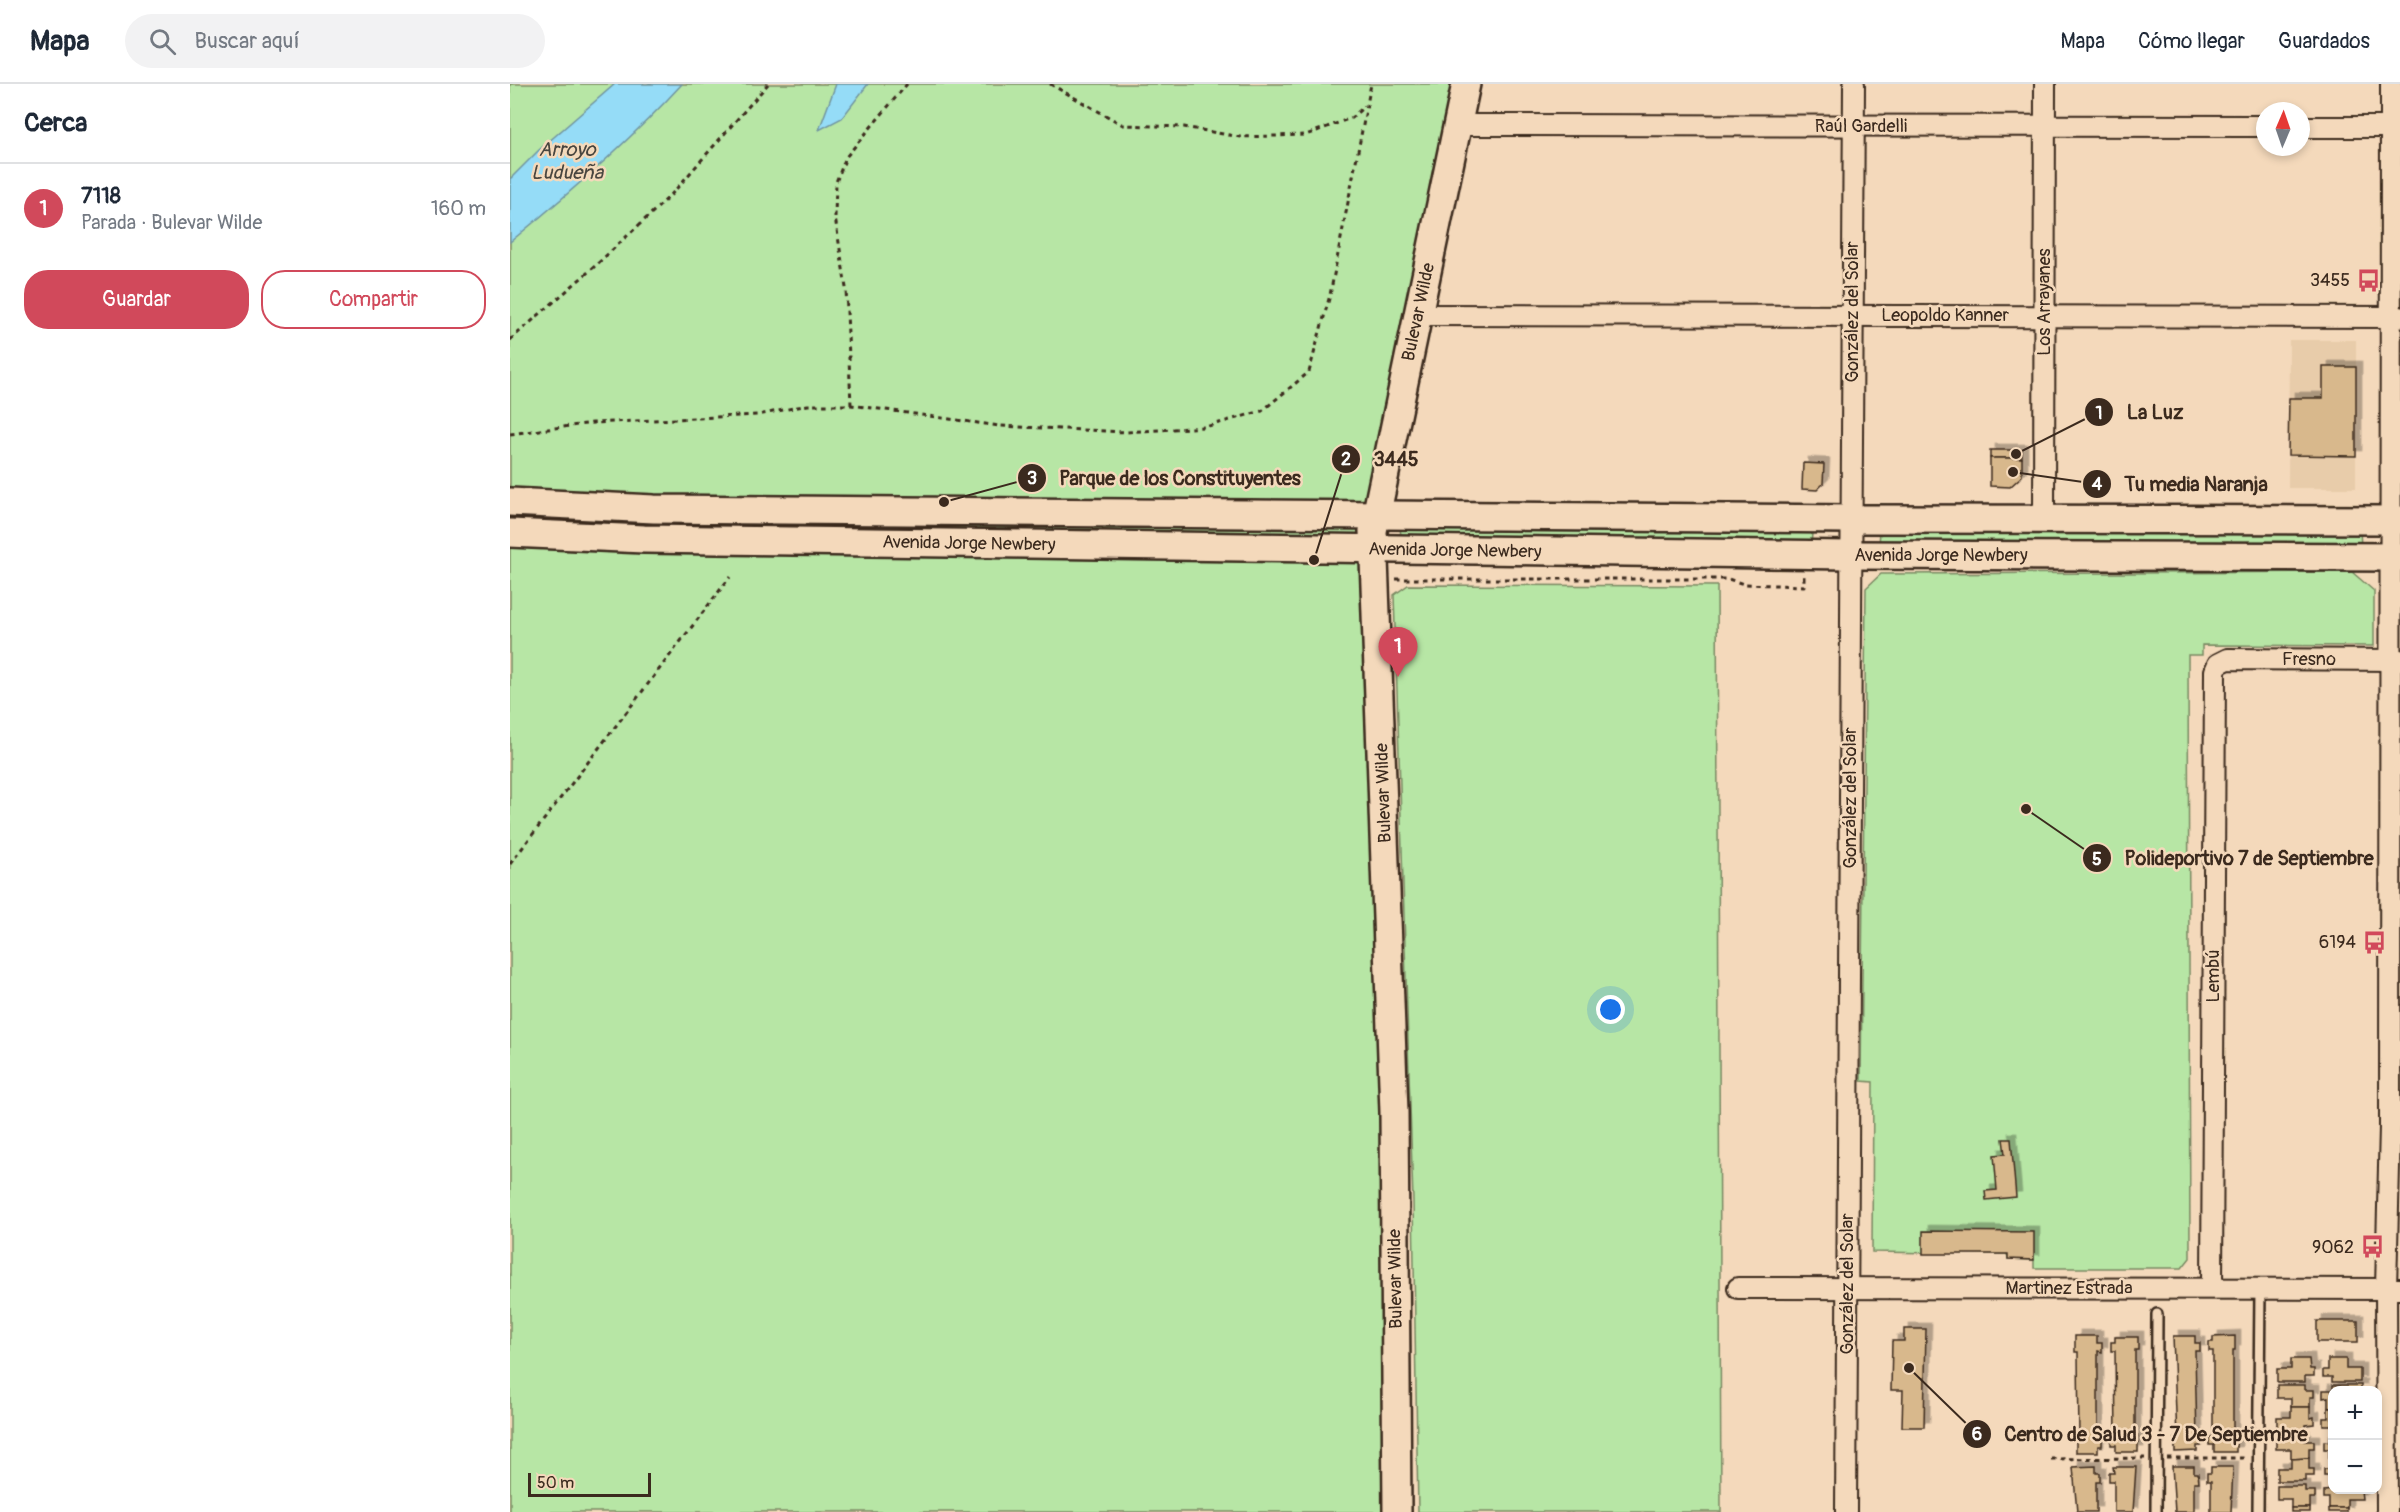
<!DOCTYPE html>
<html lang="es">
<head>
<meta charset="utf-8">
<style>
  body { margin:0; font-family:Pangolin,sans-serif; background:#f2f2f3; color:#1f2937 }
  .controls { position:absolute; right:18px; bottom:18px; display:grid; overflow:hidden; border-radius:12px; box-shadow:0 3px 9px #0003 }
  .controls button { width:54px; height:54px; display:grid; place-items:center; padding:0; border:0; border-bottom:2px solid #e0e1e3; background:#fff; color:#1f2937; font:30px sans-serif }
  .compass { position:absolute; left:1746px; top:18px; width:54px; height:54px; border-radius:50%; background:#fff; box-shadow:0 3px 9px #0003; rotate:2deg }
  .scale { position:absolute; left:18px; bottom:15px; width:123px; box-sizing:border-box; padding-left:6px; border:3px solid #3b2a1e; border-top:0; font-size:16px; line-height:21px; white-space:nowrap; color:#3b2a1e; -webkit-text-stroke:4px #f4d9bb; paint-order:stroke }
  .you { position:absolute; left:1101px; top:926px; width:21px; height:21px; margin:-15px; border:4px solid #fff; border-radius:50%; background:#1a73e8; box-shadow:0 0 0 9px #1a73e833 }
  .badge { display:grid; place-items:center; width:39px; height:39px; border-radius:50%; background:#d1495b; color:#fff; font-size:20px; font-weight:700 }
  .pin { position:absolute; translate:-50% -50px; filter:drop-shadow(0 2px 3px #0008) }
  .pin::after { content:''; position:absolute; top:32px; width:21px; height:18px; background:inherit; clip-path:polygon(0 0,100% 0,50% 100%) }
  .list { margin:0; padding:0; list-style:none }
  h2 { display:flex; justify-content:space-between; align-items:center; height:78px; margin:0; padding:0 24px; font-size:26px }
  h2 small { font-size:20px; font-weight:400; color:#747a83 }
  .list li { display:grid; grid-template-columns:39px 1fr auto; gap:18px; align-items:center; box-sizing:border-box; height:90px; padding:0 24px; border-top:2px solid #e0e1e3 }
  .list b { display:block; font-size:22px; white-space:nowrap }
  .list p { margin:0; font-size:20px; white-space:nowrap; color:#747a83 }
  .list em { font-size:20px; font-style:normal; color:#747a83 }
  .actions { display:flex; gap:12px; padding:18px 24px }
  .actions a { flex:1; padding:14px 0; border:2px solid #d1495b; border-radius:24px; text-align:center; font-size:21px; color:#d1495b }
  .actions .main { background:#d1495b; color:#fff }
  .icon { flex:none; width:33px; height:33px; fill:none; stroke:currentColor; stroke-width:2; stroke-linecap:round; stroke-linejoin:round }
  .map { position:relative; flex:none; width:1890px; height:1428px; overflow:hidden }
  header { display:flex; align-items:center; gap:36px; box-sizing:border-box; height:84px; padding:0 30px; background:#fff; border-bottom:2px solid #e0e1e3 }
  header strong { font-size:28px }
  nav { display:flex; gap:33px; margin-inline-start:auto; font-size:21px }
  .search { width:420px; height:54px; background:#f2f2f3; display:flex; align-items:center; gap:15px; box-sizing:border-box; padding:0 21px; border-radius:33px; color:#747a83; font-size:22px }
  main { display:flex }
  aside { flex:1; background:#fff }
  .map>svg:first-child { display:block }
</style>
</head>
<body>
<header>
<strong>Mapa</strong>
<div class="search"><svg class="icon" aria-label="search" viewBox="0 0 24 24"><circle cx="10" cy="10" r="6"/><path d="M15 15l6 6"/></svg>Buscar aquí</div>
<nav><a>Mapa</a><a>Cómo llegar</a><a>Guardados</a></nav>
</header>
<main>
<aside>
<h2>Cerca<small></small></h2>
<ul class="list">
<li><span class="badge">1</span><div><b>7118</b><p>Parada · Bulevar Wilde</p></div><em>160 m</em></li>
</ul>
<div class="actions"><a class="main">Guardar</a><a>Compartir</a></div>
</aside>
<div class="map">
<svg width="1890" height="1428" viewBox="0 0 1890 1428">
  <defs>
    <filter id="shadow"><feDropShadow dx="5.5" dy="-5.5" stdDeviation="0" flood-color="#0004"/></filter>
  </defs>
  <rect width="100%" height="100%" fill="#f4d9bb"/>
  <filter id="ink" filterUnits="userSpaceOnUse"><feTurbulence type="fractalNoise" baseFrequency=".0167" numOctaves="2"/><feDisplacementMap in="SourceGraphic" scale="12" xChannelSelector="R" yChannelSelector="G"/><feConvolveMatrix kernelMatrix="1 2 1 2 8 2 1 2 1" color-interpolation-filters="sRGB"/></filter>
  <g filter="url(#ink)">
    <!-- built -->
    <polygon fill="#e8ccaa" points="1779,256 1846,256 1846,404 1778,404"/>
    <!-- green -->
    <g fill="#b7e6a5" stroke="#798862" stroke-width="1.5">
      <polygon points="0,0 956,0 866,430 887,1428 0,1428"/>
      <polygon points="896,441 1302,449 1301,463 891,452 890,444"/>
      <polygon points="1370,446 1850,446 1851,463 1369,462"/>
      <polygon points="1842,488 1864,507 1864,562 1692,561 1692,571 1678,571 1680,1174 1672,1184 1524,1184 1524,1176 1498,1175 1497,1170 1362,1168 1363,998 1351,997 1356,504 1371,490"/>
      <polygon points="898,501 1207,502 1211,1428 908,1428 903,1117 884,511"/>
    </g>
    <!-- water -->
    <g fill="#95dcf7" stroke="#7195a0" stroke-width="1.5">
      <path d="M 105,0 L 172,0 C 120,57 60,109 0,158 L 0,95 L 29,66 Z"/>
      <polygon points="326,0 358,0 332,34 309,46"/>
    </g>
    <!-- building -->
    <g fill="#d8b88c" stroke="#3b2a1e" stroke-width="1.5" filter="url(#shadow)">
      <polygon points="1813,283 1846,283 1846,372 1778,371 1779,314 1813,314"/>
      <rect x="1480" y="366" width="32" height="8"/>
      <polygon points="1480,374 1512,374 1512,392 1500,403 1480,402"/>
      <polygon points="1293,379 1314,380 1313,400 1307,406 1292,405"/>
      <polygon points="1493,1055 1501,1055 1506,1113 1476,1116 1475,1107 1487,1106 1484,1071 1495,1070"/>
      <polygon points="1413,1147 1524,1148 1524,1176 1498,1175 1498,1170 1413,1170"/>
      <rect x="1807" y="1237" width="41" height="21"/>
      <polygon points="1394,1245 1416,1245 1414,1343 1392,1343 1393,1306 1381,1306 1382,1257 1394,1257"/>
      <polygon points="1565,1252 1587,1252 1587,1259 1592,1259 1592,1268 1588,1267 1588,1354 1592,1354 1592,1362 1588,1362 1588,1368 1566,1368 1566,1354 1569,1354 1568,1268 1565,1268"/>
      <polygon points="1663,1252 1685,1252 1685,1259 1690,1259 1690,1267 1685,1267 1687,1353 1691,1353 1691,1362 1687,1362 1687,1367 1665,1368 1665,1354 1667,1354"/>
      <polygon points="1725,1252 1725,1266 1723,1266 1723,1352 1726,1352 1726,1368 1704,1368 1704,1361 1699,1361 1699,1353 1703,1353 1703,1267 1699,1267 1699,1258 1703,1258 1703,1253"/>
      <polygon points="1605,1253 1628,1253 1628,1266 1625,1266 1625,1352 1628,1352 1628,1368 1606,1368 1606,1361 1601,1361 1601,1353 1606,1353 1605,1267 1601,1267 1601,1258 1605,1258"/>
      <polygon points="1781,1275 1799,1275 1800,1285 1804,1285 1804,1292 1795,1292 1795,1298 1767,1298 1767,1285 1781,1285"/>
      <polygon points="1818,1275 1836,1275 1836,1285 1850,1285 1850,1298 1822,1298 1822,1293 1813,1293 1813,1286 1818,1286"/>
      <polygon points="1767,1301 1795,1301 1795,1306 1804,1306 1804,1313 1800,1313 1800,1323 1781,1323 1781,1314 1767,1314"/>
      <polygon points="1823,1301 1851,1301 1851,1306 1822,1306 1822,1324 1818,1324 1818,1313 1813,1314 1813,1306 1823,1306"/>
      <polygon points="1781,1323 1800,1323 1800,1334 1804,1333 1804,1340 1795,1341 1795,1346 1767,1346 1767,1333 1781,1333"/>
      <polygon points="1818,1324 1822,1324 1822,1341 1813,1341 1813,1334 1818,1334"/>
      <polygon points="1766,1352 1794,1352 1795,1357 1804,1357 1804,1364 1799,1364 1799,1374 1781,1375 1781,1365 1766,1365"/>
      <polygon points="1814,1357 1822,1358 1822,1375 1819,1375 1819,1365 1814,1365"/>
      <polygon points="1799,1374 1799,1385 1804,1385 1804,1392 1795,1392 1795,1397 1767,1397 1767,1384 1781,1384 1781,1375"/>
      <polygon points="1819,1375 1822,1375 1822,1392 1814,1392 1814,1385 1819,1385"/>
      <polygon points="1586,1382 1586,1389 1590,1389 1590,1398 1586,1398 1586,1428 1567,1428 1563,1383"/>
      <polygon points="1662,1382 1684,1382 1684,1389 1688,1389 1689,1398 1684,1398 1684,1428 1665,1428"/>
      <polygon points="1603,1383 1626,1383 1623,1428 1604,1428 1604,1397 1599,1397 1599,1389 1604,1389"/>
      <polygon points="1701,1383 1723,1383 1721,1428 1701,1428 1701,1397 1697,1397 1697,1389 1701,1389"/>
      <polygon points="1767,1402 1795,1402 1795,1407 1805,1407 1805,1414 1800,1414 1800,1424 1781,1424 1781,1415 1767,1415"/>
      <polygon points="1823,1406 1851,1406 1852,1415 1837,1415 1837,1424 1819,1424 1819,1414 1814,1414 1814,1407"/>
      <rect x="1781" y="1424" width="19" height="4"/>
      <rect x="1819" y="1424" width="18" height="4"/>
    </g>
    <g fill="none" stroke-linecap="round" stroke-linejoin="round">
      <defs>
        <g id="lane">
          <polyline points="1646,1428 1647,1230"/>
          <polyline points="1748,1428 1750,1204"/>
        </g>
        <g id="street">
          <polyline points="947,41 1755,42"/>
          <polyline points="1791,43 1890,43"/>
          <polyline points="908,231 1890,233"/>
          <polyline points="1534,435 1535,0"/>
          <polyline points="1228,1204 1890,1205"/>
          <polyline points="1702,1204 1705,587 1708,580 1718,575 1890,576"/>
          <polyline points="1336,1428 1344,0"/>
          <polyline points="1877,1428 1876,1204 1880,1042 1881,0"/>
        </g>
        <g id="secondary">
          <polyline points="0,418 144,425 1340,435 1890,436"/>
          <polyline points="0,449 134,455 1340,471 1890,473"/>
          <polyline points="887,1428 884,1028 863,447 956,0"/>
        </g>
      </defs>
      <!-- lane casing -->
      <use href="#lane" stroke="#3b2a1e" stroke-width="14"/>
      <!-- street casing -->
      <use href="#street" stroke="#3b2a1e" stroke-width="24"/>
      <!-- secondary casing -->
      <use href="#secondary" stroke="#3b2a1e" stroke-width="32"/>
      <!-- path -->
      <g stroke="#3b2a1e" stroke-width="3" stroke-dasharray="4.5 4.5" stroke-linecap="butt">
        <polyline points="540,0 613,41 674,43 730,53 796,51 841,34 855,22"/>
        <polyline points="0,256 84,183 160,112 258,0"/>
        <polyline points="341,321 336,204 325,133 326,98 336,73 397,0"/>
        <polyline points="0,350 83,339 248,331 298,321 341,321 489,342 616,348 695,343 752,327 799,288 820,211 861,0"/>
        <polyline points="886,495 1218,495 1234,500 1294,502 1294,492"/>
        <polyline points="0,780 220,493"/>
        <polyline points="1657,1374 1737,1374"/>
        <polyline points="1541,1375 1635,1374"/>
      </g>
      <!-- lane -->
      <use href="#lane" stroke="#f4d9bb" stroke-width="9"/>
      <!-- street -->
      <use href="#street" stroke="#f4d9bb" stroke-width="20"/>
      <!-- secondary -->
      <use href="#secondary" stroke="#f4d9bb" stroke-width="27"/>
    </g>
  </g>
  <!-- icons -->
  <defs>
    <symbol id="bus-bare" viewBox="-9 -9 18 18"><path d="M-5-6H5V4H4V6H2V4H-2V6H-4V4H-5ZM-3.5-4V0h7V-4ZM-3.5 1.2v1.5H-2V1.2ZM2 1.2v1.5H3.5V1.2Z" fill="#d1495b" stroke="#f4d9bb" stroke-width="2.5" paint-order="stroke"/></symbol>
  </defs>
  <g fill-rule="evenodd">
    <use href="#bus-bare" x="1842" y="180" width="33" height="33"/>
    <use href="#bus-bare" x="1848" y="842" width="33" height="33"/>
    <use href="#bus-bare" x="1846" y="1146" width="33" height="33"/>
  </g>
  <g text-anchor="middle" stroke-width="5" stroke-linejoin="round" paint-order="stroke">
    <!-- street labels -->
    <g font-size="18" fill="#3b2a1e" stroke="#f4d9bb">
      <text x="1351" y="48">Raúl Gardelli</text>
      <text transform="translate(1534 218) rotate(-90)" y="6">Los Arrayanes</text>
      <text transform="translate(908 228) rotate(-78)" y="6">Bulevar Wilde</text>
      <text transform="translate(1342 228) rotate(-90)" y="6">González del Solar</text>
      <text x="1435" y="237">Leopoldo Kanner</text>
      <text transform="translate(459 459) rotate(1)" y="6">Avenida Jorge Newbery</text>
      <text transform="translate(945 466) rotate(1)" y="6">Avenida Jorge Newbery</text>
      <text x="1431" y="477">Avenida Jorge Newbery</text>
      <text x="1799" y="581">Fresno</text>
      <text transform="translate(873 709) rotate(-92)" y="6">Bulevar Wilde</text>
      <text transform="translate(1340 714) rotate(-90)" y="6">González del Solar</text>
      <text transform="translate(1703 892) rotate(-90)" y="6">Lembú</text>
      <text transform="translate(885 1195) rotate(-91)" y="6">Bulevar Wilde</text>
      <text transform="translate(1337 1200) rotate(-90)" y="6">González del Solar</text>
      <text x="1559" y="1210">Martinez Estrada</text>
    </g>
    <!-- poi labels -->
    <g font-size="18" fill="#3b2a1e" stroke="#f4d9bb" text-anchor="end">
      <text x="1840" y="202">3455</text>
      <text x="1846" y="864">6194</text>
      <text x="1844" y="1169">9062</text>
    </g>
    <!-- water labels -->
    <g font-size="20" font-style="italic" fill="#48453f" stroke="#f4d9bb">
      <text x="57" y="72">Arroyo<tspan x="57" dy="23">Ludueña</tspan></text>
    </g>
  </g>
  <!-- callouts -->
  <path fill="none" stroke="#3b2a1e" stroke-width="2" d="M1506 370L1589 328M804 476L836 375M434 418L522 394M1503 388L1587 400M1516 725L1587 774M1399 1284L1467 1350"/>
  <g fill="#3b2a1e" stroke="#f4d9bb" stroke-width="2">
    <circle cx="1506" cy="370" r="6"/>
    <circle cx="804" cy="476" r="6"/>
    <circle cx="434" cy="418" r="6"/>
    <circle cx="1503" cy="388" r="6"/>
    <circle cx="1516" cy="725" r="6"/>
    <circle cx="1399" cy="1284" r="6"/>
    <circle cx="1589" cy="328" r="15"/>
    <circle cx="836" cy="375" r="15"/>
    <circle cx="522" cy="394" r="15"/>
    <circle cx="1587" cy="400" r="15"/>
    <circle cx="1587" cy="774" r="15"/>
    <circle cx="1467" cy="1350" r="15"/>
  </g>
  <g font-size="18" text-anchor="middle" font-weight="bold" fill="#fff">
    <text x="1589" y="335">1</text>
    <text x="836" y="381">2</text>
    <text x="522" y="400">3</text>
    <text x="1587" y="406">4</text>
    <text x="1587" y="781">5</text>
    <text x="1467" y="1356">6</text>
  </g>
  <g font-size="20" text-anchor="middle" font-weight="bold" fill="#3b2a1e" stroke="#f4d9bb" stroke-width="5" stroke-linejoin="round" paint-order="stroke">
    <text x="1645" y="335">La Luz</text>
    <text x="886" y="382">3445</text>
    <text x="670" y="401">Parque de los Constituyentes</text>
    <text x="1686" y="407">Tu media Naranja</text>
    <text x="1739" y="781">Polideportivo 7 de Septiembre</text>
    <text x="1646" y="1357">Centro de Salud 3 - 7 De Septiembre</text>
  </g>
</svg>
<div class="controls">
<button>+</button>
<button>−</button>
</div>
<svg class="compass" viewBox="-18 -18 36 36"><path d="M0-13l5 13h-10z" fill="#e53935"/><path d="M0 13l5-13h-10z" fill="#747a83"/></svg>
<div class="scale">50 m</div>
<div class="you"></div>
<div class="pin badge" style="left:888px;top:593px">1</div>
</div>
</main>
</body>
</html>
